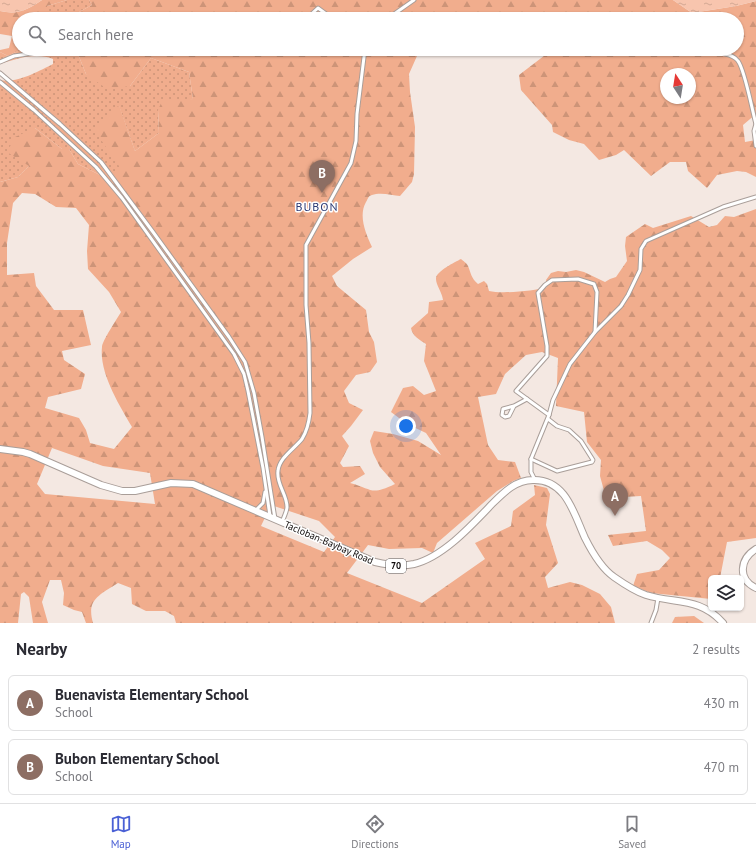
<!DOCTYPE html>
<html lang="en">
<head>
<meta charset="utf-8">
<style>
  body { margin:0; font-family:"PT Sans",sans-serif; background:#f7f7f7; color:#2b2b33 }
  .controls { position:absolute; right:12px; bottom:12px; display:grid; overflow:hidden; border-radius:6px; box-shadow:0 1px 3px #0004 }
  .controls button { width:36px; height:36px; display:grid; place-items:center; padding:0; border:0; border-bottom:1px solid #e1e1e2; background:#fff; color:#2b2b33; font:20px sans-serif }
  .compass { position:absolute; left:660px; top:68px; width:36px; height:36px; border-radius:50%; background:#fff; box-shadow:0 1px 3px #0004; rotate:348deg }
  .you { position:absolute; left:406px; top:426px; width:14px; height:14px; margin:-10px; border:3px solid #fff; border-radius:50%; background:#1a73e8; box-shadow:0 0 0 6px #1a73e833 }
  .badge { display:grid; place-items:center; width:26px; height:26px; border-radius:50%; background:#4a60d5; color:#fff; font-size:13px; font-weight:700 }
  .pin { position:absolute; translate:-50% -33px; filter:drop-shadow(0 1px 2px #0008) }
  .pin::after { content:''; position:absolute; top:21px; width:14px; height:12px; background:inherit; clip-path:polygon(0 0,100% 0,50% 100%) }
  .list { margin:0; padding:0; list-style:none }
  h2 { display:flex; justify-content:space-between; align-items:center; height:52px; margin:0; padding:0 16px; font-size:17px }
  h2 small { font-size:13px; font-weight:400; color:#7c7c81 }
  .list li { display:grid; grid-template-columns:26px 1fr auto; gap:12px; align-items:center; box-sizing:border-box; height:56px; margin:0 8px 8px; padding:0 8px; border:1px solid #e1e1e2; border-radius:6px }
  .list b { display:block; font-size:15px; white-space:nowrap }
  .list p { margin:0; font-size:13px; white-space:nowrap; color:#7c7c81 }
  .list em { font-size:13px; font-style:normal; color:#7c7c81 }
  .icon { flex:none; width:22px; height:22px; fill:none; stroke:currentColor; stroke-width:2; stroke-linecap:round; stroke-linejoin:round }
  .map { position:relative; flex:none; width:756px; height:623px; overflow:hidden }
  .search { position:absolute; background:#fff; box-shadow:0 1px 3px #0004; left:12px; right:12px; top:12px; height:44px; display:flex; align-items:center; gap:10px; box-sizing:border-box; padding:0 14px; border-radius:22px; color:#7c7c81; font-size:15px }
  .sheet { height:180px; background:#fff }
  nav { display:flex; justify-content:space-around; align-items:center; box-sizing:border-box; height:56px; border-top:1px solid #e1e1e2; background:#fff; font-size:11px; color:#7c7c81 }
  nav a { display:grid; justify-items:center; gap:2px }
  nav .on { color:#4a60d5 }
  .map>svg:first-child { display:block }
</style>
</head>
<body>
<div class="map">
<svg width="756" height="623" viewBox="0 0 756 623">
  <defs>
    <pattern id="grass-dots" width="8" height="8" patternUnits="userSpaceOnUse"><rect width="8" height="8" fill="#f1ad8d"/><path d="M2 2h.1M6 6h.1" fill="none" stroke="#cd9478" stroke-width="1.8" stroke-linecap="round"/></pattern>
    <pattern id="forest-firs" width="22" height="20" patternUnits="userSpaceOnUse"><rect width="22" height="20" fill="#f1ad8d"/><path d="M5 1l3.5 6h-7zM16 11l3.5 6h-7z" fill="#cd9478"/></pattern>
    <pattern id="water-ripples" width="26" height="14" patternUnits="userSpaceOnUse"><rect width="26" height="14" fill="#f8c5ae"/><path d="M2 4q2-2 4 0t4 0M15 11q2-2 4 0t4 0" fill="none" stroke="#d3a894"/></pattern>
  </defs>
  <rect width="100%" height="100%" fill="#f4e8e2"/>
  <!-- grass -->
  <g fill="url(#grass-dots)">
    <polygon points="67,0 89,0 92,5 79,12 82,19 47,19 47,6"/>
    <path d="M 19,47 L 19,49 L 76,49 L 86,74 L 130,86 L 151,58 L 189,72 L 193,99 L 158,110 L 159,133 L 135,151 L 119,106 L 122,170 L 106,178 L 78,164 L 69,149 L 62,149 L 35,128 L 29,166 L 18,177 L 0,182 L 0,80 C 16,84 39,71 53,64 L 53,59 C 36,52 16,59 0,64 L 0,52 L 8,56 L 18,51 Z"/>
  </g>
  <!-- forest -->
  <g fill="url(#forest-firs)" fill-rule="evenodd">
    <path d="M 42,0 L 67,0 L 47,6 L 47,19 L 19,19 L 18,51 L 8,56 L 0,52 L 0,50 L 9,48 L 12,36 L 0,34 L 0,11 C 18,15 27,10 42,0 Z"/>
    <path d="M 89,0 L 673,0 L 692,13 L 736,6 L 756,1 L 756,114 L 743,125 L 745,142 L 756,140 L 756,177 L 746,172 L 737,171 L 717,175 L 707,188 L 688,171 L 686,162 L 670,162 L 651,176 L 624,150 L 616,155 L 599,160 L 584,144 L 569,140 L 553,132 L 552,125 L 521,90 L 519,75 L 553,49 L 737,49 L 737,19 L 82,19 L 79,12 L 92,5 ZM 666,74 L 690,74 L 690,98 L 666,98 Z"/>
    <path d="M 76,49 L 419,49 L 417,56 L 409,74 L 410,92 L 415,127 L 414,174 L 412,182 L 400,196 C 392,195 380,192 372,195 C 368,196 368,199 366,202 C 358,216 366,234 372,247 L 353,259 L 332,276 L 337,286 L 366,310 L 369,332 L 374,342 L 377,362 L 370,372 L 356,375 L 344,391 L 349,403 L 363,410 L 351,426 L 342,436 L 349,446 L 340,463 L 343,467 L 360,466 L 365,474 L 350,483 C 373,489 370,496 395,484 L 380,467 L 373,453 L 370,441 L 374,431 L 393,434 L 418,441 L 441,455 L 426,433 L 407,424 L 391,412 L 403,388 L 413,386 L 424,395 L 436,391 L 424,361 L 426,344 C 420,340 412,336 411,328 L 428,313 L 429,302 L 443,300 C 442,292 436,285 436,279 C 435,272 455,262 461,259 C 463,261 467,263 468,266 C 471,273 471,278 478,284 L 484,281 L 487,284 L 489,291 C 502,294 535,291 547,287 L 546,280 L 551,273 L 558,271 L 566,272 L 576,270 L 584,272 L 605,282 L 610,279 L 616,277 L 627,261 L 625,246 L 626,237 L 645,224 L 653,228 L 691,216 L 709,227 L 717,225 L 725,216 L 734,217 L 756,209 L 756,538 L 727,542 L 720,578 L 711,578 L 711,599 L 651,593 L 633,586 L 637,574 L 659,570 L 670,558 L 662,550 L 647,541 L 613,546 L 608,535 L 646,531 L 641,496 L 606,498 L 600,476 L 601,460 L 587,442 L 584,412 L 556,406 L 558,358 L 542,352 L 526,355 L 505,374 L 496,394 L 478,397 L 488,445 L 498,460 L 515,462 L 521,478 L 513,481 L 497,491 L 437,543 L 433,553 L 422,548 L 389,549 L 368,545 L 347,573 L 422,603 L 485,559 L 475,543 L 511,526 L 513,511 L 535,495 L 534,485 L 547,488 L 550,494 L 546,525 L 558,563 L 545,577 L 548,588 L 570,582 L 582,585 L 600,594 L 611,607 L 615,623 L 176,623 L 174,616 L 165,611 L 146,611 L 132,604 L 131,588 L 118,583 C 100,595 86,599 93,623 L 86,623 L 82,612 L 74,610 L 63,605 L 64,593 L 61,580 L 50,580 L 42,602 L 48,623 L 33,623 L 29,597 L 24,592 L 21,594 L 18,623 L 0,623 L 0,182 L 18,177 L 29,166 L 7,152 L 15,137 L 35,128 L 62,149 L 69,149 L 78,164 L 106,178 L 121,169 L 95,131 L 119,105 L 135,151 L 159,133 L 158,110 L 162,101 L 193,99 L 189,72 L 151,58 L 130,86 L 107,89 L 86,74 ZM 22,193 L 35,194 L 56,207 L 76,208 L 89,225 L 87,251 L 88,269 L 109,292 L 121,312 C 117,319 102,341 102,347 C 99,373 120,406 132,427 L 114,449 L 90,443 L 86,430 L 79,418 L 45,408 L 48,397 L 81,389 L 85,374 L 64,360 L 62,351 L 91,345 L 83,310 L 54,310 L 36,286 L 34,273 L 7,275 L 7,243 L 13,203 ZM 52,448 L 103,466 L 150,473 L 155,504 L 45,494 L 37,484 ZM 271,505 L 319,521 L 335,537 L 324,552 L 261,526 Z"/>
    <polygon points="694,616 704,623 672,623 675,617"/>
  </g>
  <!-- water -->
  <g fill="url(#water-ripples)">
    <path d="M 0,0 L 42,0 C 27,10 18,15 0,11 Z"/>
    <polygon points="673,0 756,0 756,1 736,6 692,13"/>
  </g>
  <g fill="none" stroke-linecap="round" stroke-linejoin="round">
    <defs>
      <g id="street">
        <polyline points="306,19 318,8 333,19"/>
        <polyline points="387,19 414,0"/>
        <polyline points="203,49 223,51 236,49"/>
        <path d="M 713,49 C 720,55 733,53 738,61 C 745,70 752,110 756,124"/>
        <polyline points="0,62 14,56 61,49"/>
        <polyline points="0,73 60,124 101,162 153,232 229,337 245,362 254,393 262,437 275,519"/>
        <polyline points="0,82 34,110 96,167 122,198 234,354 244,374 248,391 263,468 270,516"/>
        <polyline points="756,124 754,131 756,146"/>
        <polyline points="514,406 509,416 505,417 502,415 503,409 514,406 527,399"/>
        <polyline points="549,415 516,391 547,356 547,346 538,293 545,285 552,280 578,279 594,284 597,292 595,332"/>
        <polyline points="531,459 557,471 592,462 593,460 581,441 569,430 557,426 548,419"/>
        <polyline points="535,480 531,472 531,459 549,415 553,400 570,364 595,332 621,306 628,295 640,270 641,249 646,241 723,207 756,197"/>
        <polyline points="256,510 263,503 265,492"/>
        <path d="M 282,522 C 284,517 287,511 287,507 C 287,494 276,484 278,471 C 279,458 294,449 302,439 C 307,431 309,422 310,413 L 309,343 L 306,305 L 306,245 L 351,163 L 356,141 L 357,114 L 365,49"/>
        <polyline points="651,623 656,610 658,598"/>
      </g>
      <g id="highway">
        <path d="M 0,449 L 23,452 L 30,454 L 101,485 L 122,491 L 135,491 L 171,483 L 193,484 L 375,562 C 388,565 400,567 414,564 C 443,557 472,525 492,504 C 504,492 516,480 533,480 C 566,479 574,514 585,538 C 592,552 601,568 614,577 C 624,584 634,591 646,595 C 676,604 700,597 723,623"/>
        <path d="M 756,549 C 740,559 737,579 756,588"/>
      </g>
    </defs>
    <!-- street casing -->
    <use href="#street" stroke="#a99e99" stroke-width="5"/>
    <!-- highway casing -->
    <use href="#highway" stroke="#a99e99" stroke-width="8"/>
    <!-- street -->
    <use href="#street" stroke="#fff" stroke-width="3"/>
    <!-- highway -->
    <use href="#highway" stroke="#fff" stroke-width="6"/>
  </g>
  <g text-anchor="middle" stroke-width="3" stroke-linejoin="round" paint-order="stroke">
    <!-- shield labels -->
    <rect fill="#fff" stroke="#575454" stroke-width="1" x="386" y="559" width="20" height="14" rx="3"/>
    <g font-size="9" font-weight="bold" fill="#0f0b0a">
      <text x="396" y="569">70</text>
    </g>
    <!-- street labels -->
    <g font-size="10" fill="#0f0b0a" stroke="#fff">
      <text transform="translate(329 542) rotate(23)" y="4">Tacloban-Baybay Road</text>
    </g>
    <!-- quarter labels -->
    <g font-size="12" letter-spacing="1" fill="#2e3c76" stroke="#fff">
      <text x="317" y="211">BUBON</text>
    </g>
  </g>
</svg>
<div class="controls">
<button><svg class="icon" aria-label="layers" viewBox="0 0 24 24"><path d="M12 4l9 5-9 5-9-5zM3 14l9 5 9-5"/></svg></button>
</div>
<svg class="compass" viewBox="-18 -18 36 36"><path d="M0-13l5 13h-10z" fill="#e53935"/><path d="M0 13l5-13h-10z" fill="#7c7c81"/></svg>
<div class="you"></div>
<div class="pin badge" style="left:615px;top:516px;background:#8d6e63">A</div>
<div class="pin badge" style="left:322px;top:193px;background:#8d6e63">B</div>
<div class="search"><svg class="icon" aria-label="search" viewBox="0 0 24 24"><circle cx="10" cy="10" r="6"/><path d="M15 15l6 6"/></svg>Search here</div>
</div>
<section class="sheet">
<h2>Nearby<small>2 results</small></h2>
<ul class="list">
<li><span class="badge" style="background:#8d6e63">A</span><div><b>Buenavista Elementary School</b><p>School</p></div><em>430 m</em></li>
<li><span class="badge" style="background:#8d6e63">B</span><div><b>Bubon Elementary School</b><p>School</p></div><em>470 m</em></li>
</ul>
</section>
<nav>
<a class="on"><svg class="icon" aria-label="map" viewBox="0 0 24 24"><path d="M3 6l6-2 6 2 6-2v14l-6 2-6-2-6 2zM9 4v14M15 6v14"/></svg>Map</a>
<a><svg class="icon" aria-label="directions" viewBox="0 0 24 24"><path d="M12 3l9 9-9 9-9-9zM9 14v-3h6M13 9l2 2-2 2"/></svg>Directions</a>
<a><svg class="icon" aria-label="saved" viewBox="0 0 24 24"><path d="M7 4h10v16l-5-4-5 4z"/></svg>Saved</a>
</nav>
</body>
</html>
